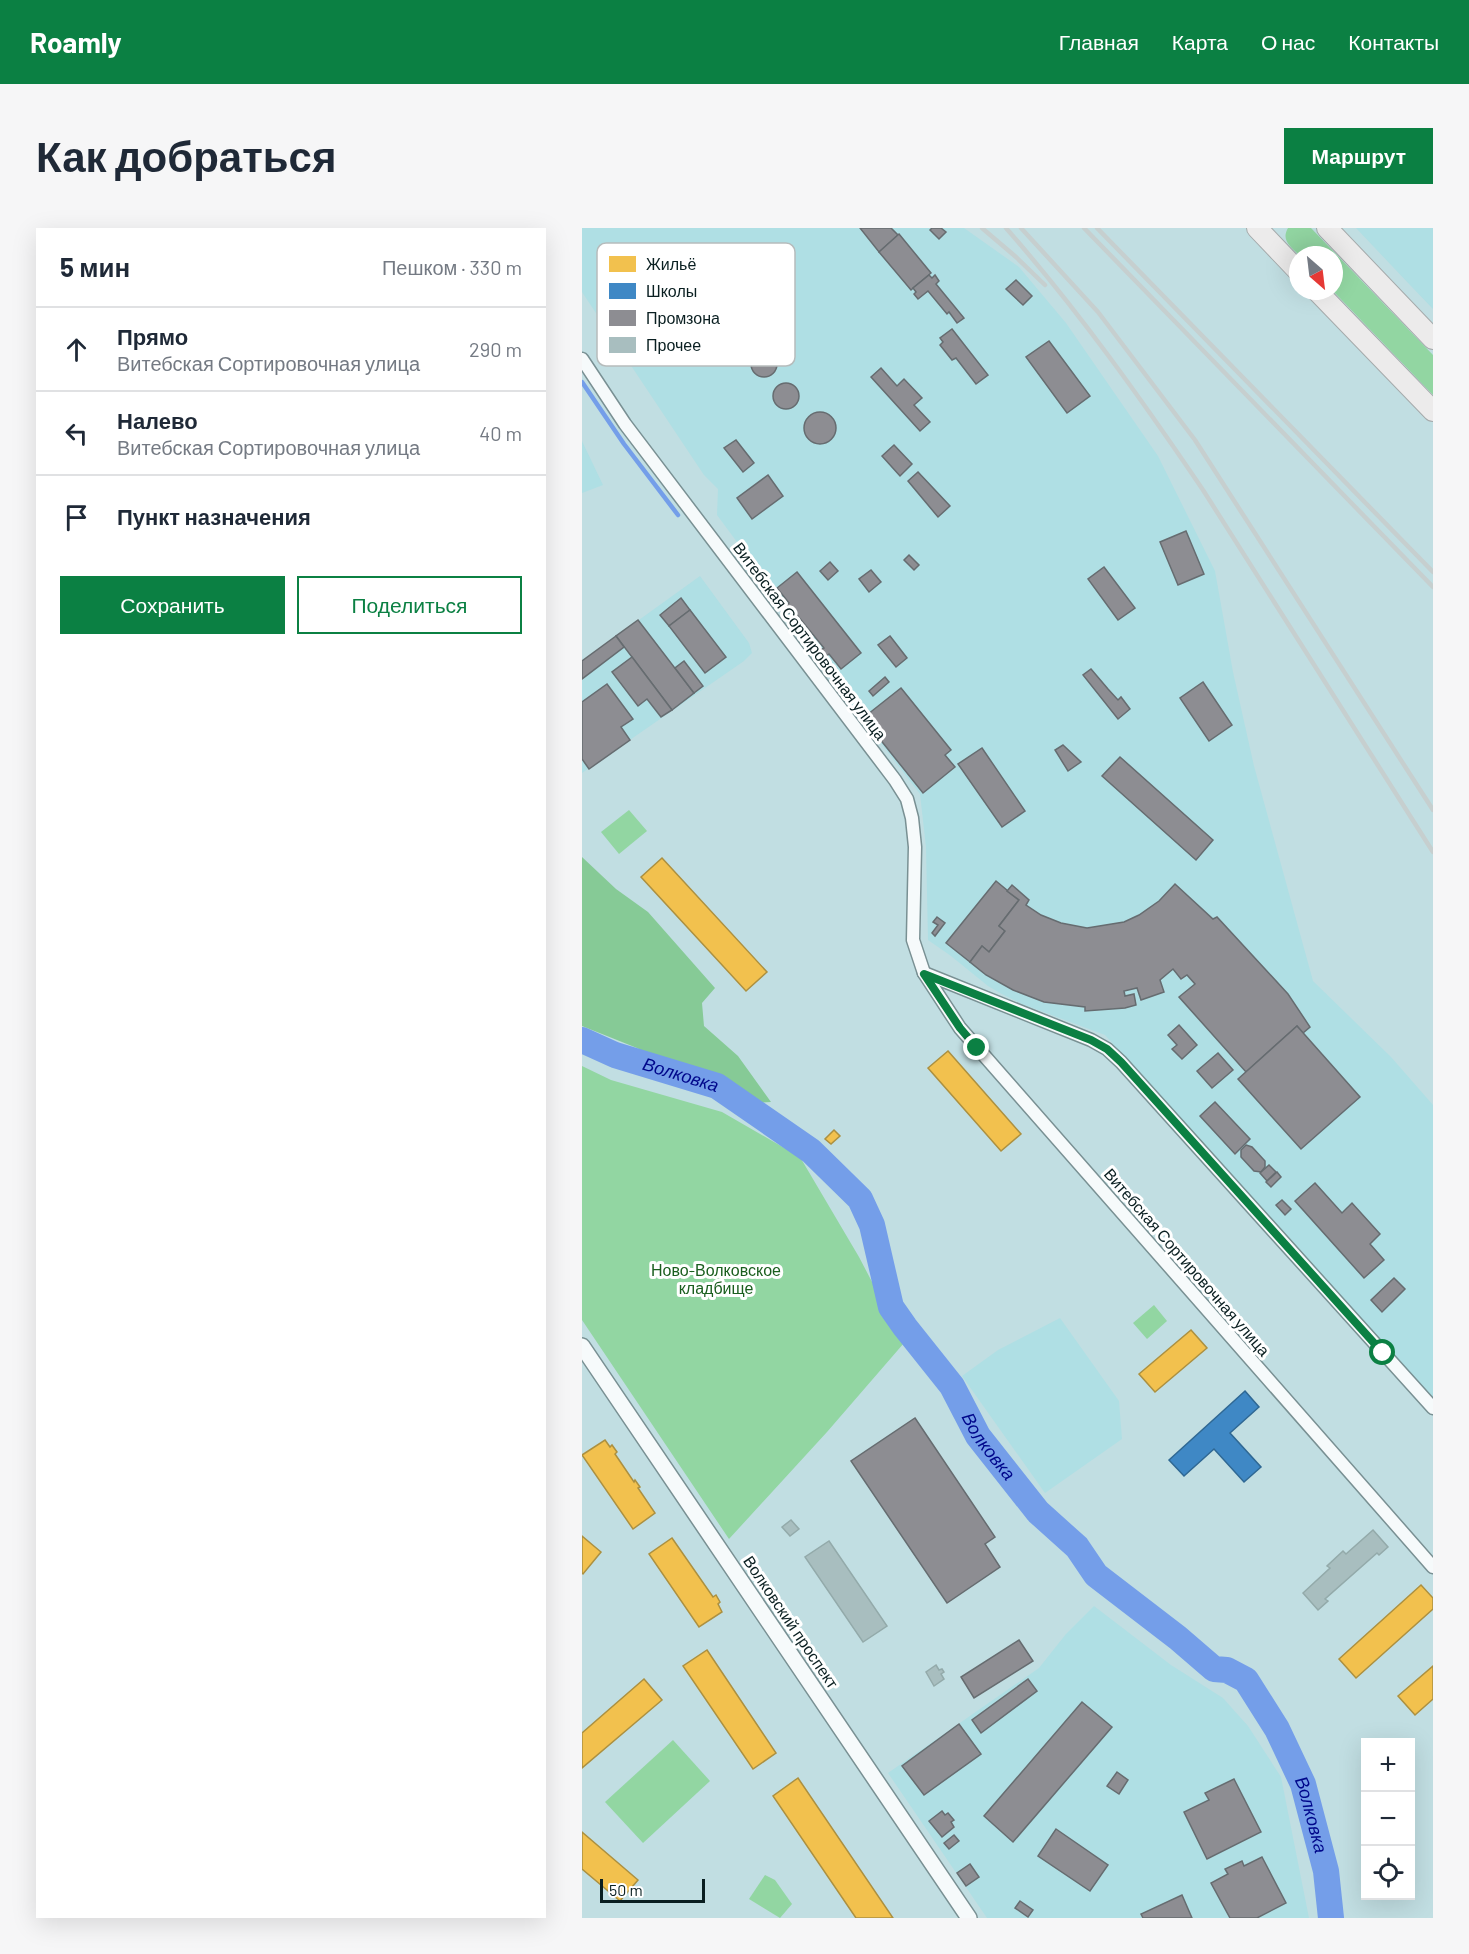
<!DOCTYPE html>
<html lang="ru">
<head>
<meta charset="utf-8">
<style>
  body { margin:0; font-family:Barlow,sans-serif; background:#f6f6f7; color:#1f2937 }
  .controls { position:absolute; right:18px; bottom:18px; display:grid; overflow:hidden; border-radius:0px; box-shadow:0 6px 24px #0002 }
  .controls button { width:54px; height:54px; display:grid; place-items:center; padding:0; border:0; border-bottom:2px solid #e0e1e3; background:#fff; color:#1f2937; font:30px sans-serif }
  .compass { position:absolute; left:707px; top:18px; width:54px; height:54px; border-radius:50%; background:#fff; box-shadow:0 6px 24px #0002; rotate:152deg }
  .scale { position:absolute; left:18px; bottom:15px; width:105px; box-sizing:border-box; padding-left:6px; border:3px solid #0a1f21; border-top:0; font-size:16px; line-height:21px; white-space:nowrap; color:#0a1f21; -webkit-text-stroke:4px #fff; paint-order:stroke }
  .stop { position:absolute; width:18px; height:18px; margin:-14px; border:4px solid #0b8043; border-radius:50%; background:#fff }
  .stop.end { background:#0b8043; border-color:#fff; box-shadow:0 2px 6px #0008 }
  .list { margin:0; padding:0; list-style:none }
  h2 { display:flex; justify-content:space-between; align-items:center; height:78px; margin:0; padding:0 24px; font-size:26px }
  h2 small { font-size:20px; font-weight:400; color:#747a83 }
  .list li { display:grid; grid-template-columns:39px 1fr auto; gap:18px; align-items:center; box-sizing:border-box; height:84px; padding:0 24px; border-top:2px solid #e0e1e3 }
  .list b { display:block; font-size:22px; white-space:nowrap }
  .list p { margin:0; font-size:20px; white-space:nowrap; color:#747a83 }
  .list em { font-size:20px; font-style:normal; color:#747a83 }
  .actions { display:flex; gap:12px; padding:18px 24px }
  .actions a { flex:1; padding:14px 0; border:2px solid #0b8043; border-radius:0px; text-align:center; font-size:21px; color:#0b8043 }
  .actions .main { background:#0b8043; color:#fff }
  .icon { flex:none; width:33px; height:33px; fill:none; stroke:currentColor; stroke-width:2; stroke-linecap:round; stroke-linejoin:round }
  .map { position:relative; flex:none; width:851px; height:1690px; overflow:hidden; border-radius:0px }
  header { display:flex; align-items:center; gap:36px; box-sizing:border-box; height:84px; padding:0 30px; background:#0b8043; color:#fff }
  header strong { font-size:28px }
  nav { display:flex; gap:33px; margin-inline-start:auto; font-size:21px }
  .intro { display:flex; align-items:center; justify-content:space-between; box-sizing:border-box; height:144px; padding:0 36px }
  h1 { margin:0; font-size:42px }
  .button { padding:15px 27px; border-radius:0px; background:#0b8043; color:#fff; font-size:21px; font-weight:700 }
  main { display:flex; gap:36px; padding:0 36px }
  aside { flex:1; background:#fff; border-radius:0px; box-shadow:0 6px 24px #0002 }
  .map>svg:first-child { display:block }
</style>
</head>
<body>
<header>
<strong>Roamly</strong>
<nav><a>Главная</a><a>Карта</a><a>О нас</a><a>Контакты</a></nav>
</header>
<div class="intro"><h1>Как добраться</h1><a class="button">Маршрут</a></div>
<main>
<aside>
<h2>5 мин<small>Пешком · 330 m</small></h2>
<ul class="list">
<li><svg class="icon" aria-label="ahead" viewBox="0 0 24 24"><path d="M12 20V5M6 11l6-6 6 6"/></svg><div><b>Прямо</b><p>Витебская Сортировочная улица</p></div><em>290 m</em></li>
<li><svg class="icon" aria-label="left" viewBox="0 0 24 24"><path d="M17 20v-9H6M10 6l-5 5 5 5"/></svg><div><b>Налево</b><p>Витебская Сортировочная улица</p></div><em>40 m</em></li>
<li><svg class="icon" aria-label="arrive" viewBox="0 0 24 24"><path d="M6 21V4h12l-3 4 3 4H6"/></svg><div><b>Пункт назначения</b></div></li>
</ul>
<div class="actions"><a class="main">Сохранить</a><a>Поделиться</a></div>
</aside>
<div class="map">
<svg width="851" height="1690" viewBox="0 0 851 1690">
  <rect width="100%" height="100%" fill="#c1dee2"/>
  <!-- built -->
  <g fill="#afdfe4">
    <polygon points="0,0 382,0 437,39 484,95 576,228 633,343 651,444 672,538 731,753 809,829 851,877 851,1174 757,1071 523,807 440,776 418,765 406,758 369,728 346,712 344,619 338,566 259,463 251,444 135,287 136,261 122,247 0,64"/>
    <polygon points="774,0 851,0 851,81 828,57"/>
    <polygon points="0,213 21,257 0,265"/>
    <polygon points="118,348 167,415 170,425 162,433 0,545 0,433"/>
    <polygon points="478,1090 537,1173 540,1211 463,1265 380,1148 416,1122"/>
    <polygon points="512,1378 589,1437 641,1470 666,1498 699,1549 727,1690 405,1690 306,1545 457,1440 484,1406"/>
  </g>
  <!-- green -->
  <g fill="#92d6a2">
    <path d="M 706,0 L 729,0 L 851,127 L 851,167 L 751,63 L 752,27 L 717,27 C 708,18 699,12 706,0 Z"/>
    <polygon points="47,582 65,603 37,626 19,604"/>
    <polygon points="0,838 29,852 140,884 218,929 277,1029 322,1115 245,1204 147,1311 0,1092"/>
    <polygon points="572,1077 585,1093 565,1111 551,1095"/>
    <polygon points="91,1512 128,1553 61,1615 23,1574"/>
    <polygon points="183,1647 193,1652 210,1676 198,1690 167,1671"/>
  </g>
  <!-- forest -->
  <polygon fill="#86ca96" points="0,629 34,661 66,684 133,760 120,775 122,798 156,828 189,874 158,876 55,820 0,798"/>
  <!-- homes -->
  <g fill="#f2c14e" stroke="#ac9040" stroke-width="1.5">
    <polygon points="80,630 185,744 164,763 59,649"/>
    <polygon points="366,823 439,906 419,923 346,840"/>
    <polygon points="252,902 258,908 249,916 243,911"/>
    <polygon points="609,1102 625,1120 573,1164 557,1146"/>
    <polygon points="23,1212 28,1219 30,1217 35,1224 33,1226 52,1254 53,1252 58,1259 56,1260 73,1285 51,1301 0,1227"/>
    <polygon points="0,1308 19,1324 1,1346 0,1345"/>
    <polygon points="90,1310 131,1369 134,1367 138,1374 136,1376 140,1384 117,1399 67,1326"/>
    <polygon points="839,1357 851,1370 851,1381 774,1450 757,1431"/>
    <polygon points="125,1422 194,1525 171,1541 101,1438"/>
    <polygon points="851,1438 851,1471 833,1487 816,1468"/>
    <polygon points="62,1451 80,1472 0,1540 0,1505"/>
    <polygon points="216,1550 311,1690 274,1690 191,1568"/>
    <polygon points="0,1604 56,1652 38,1673 0,1641"/>
  </g>
  <!-- schools -->
  <polygon fill="#3f88c5" stroke="#2f6894" stroke-width="1.5" points="663,1163 677,1179 648,1205 679,1239 662,1254 632,1221 602,1248 587,1232"/>
  <!-- industry -->
  <g fill="#8d8d92" stroke="#666c70" stroke-width="1.5">
    <polygon points="278,0 309,0 316,7 297,24"/>
    <polygon points="350,0 359,0 364,4 357,11 348,2"/>
    <polygon points="317,6 349,45 329,62 297,24"/>
    <polygon points="347,47 350,50 353,47 357,53 354,56 382,90 375,95 367,84 365,86 346,63 336,71 332,66 334,64 331,60"/>
    <polygon points="434,52 450,68 441,77 424,61"/>
    <polygon points="370,101 406,147 394,156 374,130 370,132 358,117 361,114 358,110"/>
    <polygon points="467,113 508,168 485,185 444,129"/>
    <circle cx="182" cy="136" r="13"/>
    <polygon points="299,140 315,158 322,151 340,170 332,177 348,194 338,203 289,149"/>
    <circle cx="204" cy="168" r="13"/>
    <circle cx="238" cy="200" r="16"/>
    <polygon points="154,212 172,235 161,244 142,220"/>
    <polygon points="312,217 330,236 318,248 300,228"/>
    <polygon points="336,244 368,278 356,289 326,253"/>
    <polygon points="186,247 201,268 170,291 155,270"/>
    <polygon points="604,303 622,346 596,357 578,314"/>
    <polygon points="327,327 337,337 332,342 322,332"/>
    <polygon points="248,334 256,343 246,352 238,343"/>
    <polygon points="522,339 553,380 536,392 506,351"/>
    <polygon points="289,342 299,354 287,364 277,351"/>
    <polygon points="215,344 279,425 259,441 247,426 242,430 237,423 242,420 211,382 207,385 202,379 207,375 195,360"/>
    <polygon points="99,370 108,382 87,398 78,387"/>
    <polygon points="108,382 144,429 123,445 87,398"/>
    <polygon points="56,392 112,465 90,482 34,408"/>
    <polygon points="34,408 42,419 0,451 0,433"/>
    <polygon points="308,408 325,430 314,439 296,417"/>
    <polygon points="50,429 90,482 79,489 65,471 56,478 30,444"/>
    <polygon points="102,433 121,458 112,465 93,440"/>
    <polygon points="509,441 526,461 536,472 539,469 548,481 536,491 501,447"/>
    <polygon points="303,449 307,454 291,468 287,463"/>
    <polygon points="621,454 650,497 627,513 598,470"/>
    <polygon points="25,456 51,491 39,499 48,512 7,541 0,531 0,474"/>
    <polygon points="319,460 369,522 363,527 373,539 341,565 281,490"/>
    <polygon points="481,517 499,534 486,543 473,522"/>
    <polygon points="400,520 443,583 420,599 376,536"/>
    <polygon points="538,529 631,612 614,632 520,548"/>
    <polygon points="414,653 437,672 417,698 423,703 407,724 400,718 388,734 364,715"/>
    <polygon points="593,656 631,691 635,689 706,766 728,799 721,805 715,798 664,844 597,769 613,756 605,747 599,751 591,741 578,752 582,764 559,772 555,760 542,763 543,768 552,766 554,777 543,780 503,783 503,779 462,774 431,762 404,747 388,734 400,718 407,724 423,703 417,698 437,672 425,663 430,657 447,672 444,677 459,687 479,695 505,700 542,694 557,687 577,673"/>
    <polygon points="355,689 363,695 353,708 350,705 356,697 351,694"/>
    <polygon points="597,797 615,817 600,831 590,821 595,817 586,807"/>
    <polygon points="715,798 778,869 719,921 656,851"/>
    <polygon points="636,825 651,842 630,860 615,843"/>
    <polygon points="633,874 668,911 653,926 618,888"/>
    <polygon points="664,917 670,919 683,933 683,939 679,944 672,943 659,929 659,922"/>
    <polygon points="687,937 694,944 685,953 678,945"/>
    <polygon points="695,944 699,949 689,959 684,954"/>
    <polygon points="733,955 760,985 770,975 798,1006 788,1016 802,1032 782,1050 713,973"/>
    <polygon points="700,972 709,981 703,987 694,977"/>
    <polygon points="812,1050 823,1061 800,1084 789,1072"/>
    <polygon points="333,1190 413,1309 403,1316 418,1339 365,1375 269,1233"/>
    <polygon points="437,1412 451,1433 392,1470 379,1449"/>
    <polygon points="446,1451 455,1463 399,1505 390,1492"/>
    <polygon points="500,1474 530,1499 431,1614 402,1588"/>
    <polygon points="377,1496 399,1526 342,1567 320,1538"/>
    <polygon points="535,1544 546,1552 537,1566 525,1558"/>
    <polygon points="652,1551 679,1604 625,1631 602,1584 627,1572 623,1565"/>
    <polygon points="360,1583 363,1587 366,1585 372,1592 369,1594 372,1599 360,1609 347,1593"/>
    <polygon points="474,1601 526,1637 508,1663 456,1628"/>
    <polygon points="372,1607 377,1613 367,1621 362,1615"/>
    <polygon points="680,1629 704,1675 675,1690 648,1690 629,1655 646,1646 643,1641 660,1633 662,1638"/>
    <polygon points="388,1636 397,1649 384,1658 375,1645"/>
    <polygon points="600,1667 610,1690 561,1690 559,1686"/>
    <polygon points="438,1673 451,1682 446,1689 433,1680"/>
  </g>
  <g fill="none" stroke-linecap="round" stroke-linejoin="round">
    <!-- stream -->
    <polyline stroke="#749ee9" stroke-width="4.5" points="0,154 42,216 96,287"/>
    <!-- river -->
    <path stroke="#749ee9" stroke-width="26" id="s1" d="M 0,812 L 33,827 L 135,858 L 229,923 L 278,971 L 290,997 L 309,1079 L 323,1099 L 370,1158 L 396,1208 L 456,1284 L 495,1319 L 514,1347 L 596,1410 L 632,1441 L 645,1442 L 664,1452 L 695,1501 L 721,1556 L 744,1643 L 749,1690"/>
  </g>
  <!-- building -->
  <g fill="#a8bebf" stroke="#93aaaa" stroke-width="1.5">
    <polygon points="209,1292 217,1301 208,1308 200,1299"/>
    <polygon points="791,1302 806,1319 797,1327 795,1325 743,1371 746,1373 736,1382 721,1365 748,1340 745,1338 761,1323 764,1326"/>
    <polygon points="247,1313 305,1398 281,1414 223,1329"/>
    <polygon points="354,1437 357,1442 360,1441 362,1444 359,1446 362,1451 352,1458 344,1444"/>
  </g>
  <g fill="none" stroke-linecap="round" stroke-linejoin="round">
    <defs>
      <g id="minor">
        <polyline points="0,131 43,196 313,552 325,571 330,590 333,619 331,712 342,745 378,800 851,1339"/>
        <polyline points="342,745 509,812 525,821 539,834 851,1180"/>
      </g>
      <polyline id="tertiary" points="0,1118 387,1690"/>
      <g id="primary">
        <polyline points="675,0 716,43"/>
        <polyline points="745,0 851,111"/>
        <polyline points="735,63 851,183"/>
      </g>
    </defs>
    <!-- minor casing -->
    <use href="#minor" stroke="#799093" stroke-width="15"/>
    <!-- tertiary casing -->
    <use href="#tertiary" stroke="#799093" stroke-width="18"/>
    <!-- primary casing -->
    <use href="#primary" stroke="#a5aaab" stroke-width="22"/>
    <!-- minor -->
    <use href="#minor" stroke="#f6fafb" stroke-width="12"/>
    <!-- tertiary -->
    <use href="#tertiary" stroke="#f6fafb" stroke-width="15"/>
    <!-- primary -->
    <use href="#primary" stroke="#ecebeb" stroke-width="20"/>
    <!-- rail -->
    <g stroke="#c6cfcf" stroke-width="4.5">
      <polyline points="400,0 434,29 463,57"/>
      <path d="M 424,0 C 496,82 560,172 621,262 L 851,624"/>
      <polyline points="439,0 516,84 613,212 851,582"/>
      <polyline points="502,0 851,359"/>
      <polyline points="515,0 851,344"/>
    </g>
  </g>
  <g fill="none" stroke-linecap="round" stroke-linejoin="round">
    <!-- route -->
    <polyline stroke="#0b8043" stroke-width="8" points="395,820 378,800 342,746 509,812 525,821 539,834 801,1125"/>
  </g>
  <g text-anchor="middle" stroke-width="6" stroke-linejoin="round" paint-order="stroke">
    <!-- street labels -->
    <g font-size="16" fill="#0a1f21" stroke="#fff">
      <text transform="translate(228 413) rotate(53)" y="6">Витебская Сортировочная улица</text>
      <text transform="translate(605 1034) rotate(49)" y="6">Витебская Сортировочная улица</text>
      <text transform="translate(209 1394) rotate(56)" y="6">Волковский проспект</text>
    </g>
    <!-- park labels -->
    <g font-size="16" fill="#1a5e1e" stroke="#fff">
      <text x="134" y="1048">Ново-Волковское<tspan x="134" dy="18">кладбище</tspan></text>
    </g>
    <!-- water labels -->
    <g font-size="18" font-style="italic" fill="#00078b" stroke="#fff">
      <text dy="6" stroke="none"><textPath href="#s1" startOffset="105">Волковка</textPath></text>
      <text dy="6" stroke="none"><textPath href="#s1" startOffset="609">Волковка</textPath></text>
      <text dy="6" stroke="none"><textPath href="#s1" startOffset="1114">Волковка</textPath></text>
    </g>
  </g>
  <!-- legend -->
  <rect x="15" y="15" width="198" height="123" rx="9" fill="#fff" stroke="#b6bcbc" stroke-width="1.5"/>
  <rect x="27" y="28" width="27" height="16" fill="#f2c14e"/>
  <rect x="27" y="55" width="27" height="16" fill="#3f88c5"/>
  <rect x="27" y="82" width="27" height="16" fill="#8d8d92"/>
  <rect x="27" y="109" width="27" height="16" fill="#a8bebf"/>
  <g font-size="16" fill="#0a1f21">
    <text x="64" y="42">Жильё</text>
    <text x="64" y="69">Школы</text>
    <text x="64" y="96">Промзона</text>
    <text x="64" y="123">Прочее</text>
  </g>
</svg>
<div class="controls">
<button>+</button>
<button>−</button>
<button><svg class="icon" aria-label="locate" viewBox="0 0 24 24"><circle cx="12" cy="12" r="6"/><path d="M12 2v4M12 18v4M2 12h4M18 12h4"/></svg></button>
</div>
<svg class="compass" viewBox="-18 -18 36 36"><path d="M0-13l5 13h-10z" fill="#e53935"/><path d="M0 13l5-13h-10z" fill="#747a83"/></svg>
<div class="scale">50 m</div>
<div class="stop" style="left:801px;top:1125px"></div>
<div class="stop end" style="left:395px;top:820px"></div>
</div>
</main>
</body>
</html>
